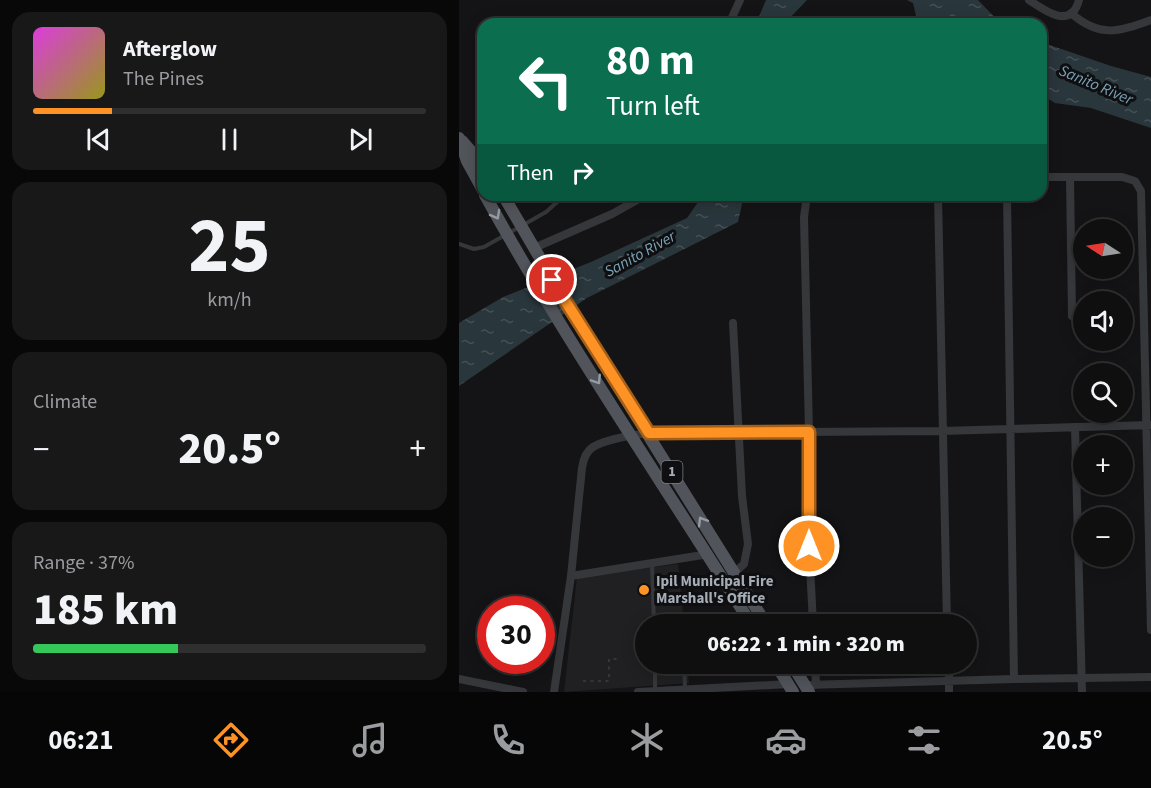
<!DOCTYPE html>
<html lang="en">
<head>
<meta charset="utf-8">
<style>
	:root { --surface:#0f0f10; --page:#181819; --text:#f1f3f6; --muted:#9b9c9f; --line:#2f2f30; --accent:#fe9224 }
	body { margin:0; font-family:"Source Sans 3",sans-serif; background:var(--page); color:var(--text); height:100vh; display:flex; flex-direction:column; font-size:22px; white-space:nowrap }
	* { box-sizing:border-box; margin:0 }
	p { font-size:20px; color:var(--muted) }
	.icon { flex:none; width:33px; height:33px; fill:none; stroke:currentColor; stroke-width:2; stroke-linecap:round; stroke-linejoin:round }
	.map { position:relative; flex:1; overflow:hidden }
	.panel { display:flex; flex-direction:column; gap:12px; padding:12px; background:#080809; width:459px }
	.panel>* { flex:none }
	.banner { position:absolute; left:18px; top:18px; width:570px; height:183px; border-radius:18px; box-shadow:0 3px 15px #0003,0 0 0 2px var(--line); background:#0b6e4f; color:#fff; overflow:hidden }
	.needle { width:39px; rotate:282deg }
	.tools { position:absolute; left:614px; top:219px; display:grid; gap:12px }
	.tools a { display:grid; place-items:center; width:60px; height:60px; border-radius:50%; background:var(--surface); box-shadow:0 3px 15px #0003,0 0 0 2px var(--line); font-size:30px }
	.speed { position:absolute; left:18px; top:596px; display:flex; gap:12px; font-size:30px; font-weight:700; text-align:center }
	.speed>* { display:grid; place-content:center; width:78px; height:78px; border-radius:50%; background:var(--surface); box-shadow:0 3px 15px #0003,0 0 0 2px var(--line); line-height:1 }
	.speed .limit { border:9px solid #d22; background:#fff; color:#111 }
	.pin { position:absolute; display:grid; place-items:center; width:51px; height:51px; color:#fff; margin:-26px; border:3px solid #fff; border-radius:50%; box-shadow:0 2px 6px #0007 }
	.me { position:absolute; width:66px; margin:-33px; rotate:0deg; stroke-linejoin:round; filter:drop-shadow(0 0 4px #0008) }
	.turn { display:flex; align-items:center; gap:21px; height:126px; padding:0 30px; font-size:27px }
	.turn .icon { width:78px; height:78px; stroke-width:2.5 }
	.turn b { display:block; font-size:42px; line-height:51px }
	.then { display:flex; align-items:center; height:57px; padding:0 30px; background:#0003; gap:12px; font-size:22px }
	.big { font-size:45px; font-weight:800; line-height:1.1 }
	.panel .widget { flex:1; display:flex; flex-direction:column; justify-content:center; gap:9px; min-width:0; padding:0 21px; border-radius:18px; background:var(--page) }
	.panel .dial { align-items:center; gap:0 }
	.dial b { font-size:78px; line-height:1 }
	.song { display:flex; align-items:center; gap:18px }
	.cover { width:72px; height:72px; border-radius:9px; background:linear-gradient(135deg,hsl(300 70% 55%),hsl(60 70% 35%)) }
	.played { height:6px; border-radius:3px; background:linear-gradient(90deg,var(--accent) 20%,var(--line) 20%) }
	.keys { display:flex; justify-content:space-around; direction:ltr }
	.heat { display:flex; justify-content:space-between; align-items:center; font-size:33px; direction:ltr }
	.charge { height:9px; border-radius:4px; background:linear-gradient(90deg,#34c759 37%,var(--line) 0) }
	.trip { position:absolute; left:176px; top:614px; width:342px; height:60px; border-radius:30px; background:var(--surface); box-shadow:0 3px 15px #0003,0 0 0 2px var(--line); font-weight:800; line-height:60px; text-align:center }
	.tabs { display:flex; height:96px; justify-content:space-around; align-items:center; background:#060606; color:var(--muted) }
	.tabs .icon { width:42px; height:42px }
	.tabs .on { color:var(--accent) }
	.tabs b { font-size:27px; color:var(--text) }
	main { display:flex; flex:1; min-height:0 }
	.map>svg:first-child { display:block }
	.built { fill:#202023 }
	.water { fill:url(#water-ripples) }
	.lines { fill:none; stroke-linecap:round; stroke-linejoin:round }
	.path { stroke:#3b3e42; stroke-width:1.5; stroke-dasharray:3 4.5; stroke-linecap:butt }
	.service { stroke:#35373b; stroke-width:4 }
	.minor { stroke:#35373b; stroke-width:8 }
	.primary { stroke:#51545a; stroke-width:12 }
	.oneway { stroke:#949ba4 }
	.route-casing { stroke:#a55f17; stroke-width:15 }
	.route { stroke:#fe9224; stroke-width:10 }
	.poi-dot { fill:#fe9224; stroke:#0f0f11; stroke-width:2 }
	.labels { text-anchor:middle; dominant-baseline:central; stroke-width:6; stroke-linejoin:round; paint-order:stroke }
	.shield { fill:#0f0f11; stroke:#787e85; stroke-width:1.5 }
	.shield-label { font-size:14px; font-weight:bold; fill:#a5adb7 }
	.poi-label { font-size:15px; font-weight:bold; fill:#a5adb7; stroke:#0f0f11; text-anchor:start }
	.water-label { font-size:16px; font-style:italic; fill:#79a2b5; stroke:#0f0f11 }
</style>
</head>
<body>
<main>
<section class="panel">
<div class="widget">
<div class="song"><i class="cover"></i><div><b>Afterglow</b><p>The Pines</p></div></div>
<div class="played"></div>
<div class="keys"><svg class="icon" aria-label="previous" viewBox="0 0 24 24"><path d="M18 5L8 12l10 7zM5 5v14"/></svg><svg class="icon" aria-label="pause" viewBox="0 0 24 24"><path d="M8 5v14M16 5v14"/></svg><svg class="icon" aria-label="next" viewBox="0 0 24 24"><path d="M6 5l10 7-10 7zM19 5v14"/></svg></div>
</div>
<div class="widget dial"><b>25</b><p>km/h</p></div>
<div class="widget"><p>Climate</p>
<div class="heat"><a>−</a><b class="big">20.5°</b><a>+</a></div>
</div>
<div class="widget"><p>Range · 37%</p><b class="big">185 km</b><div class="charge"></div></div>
</section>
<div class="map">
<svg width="692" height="692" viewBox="0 0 692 692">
	<defs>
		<pattern id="water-ripples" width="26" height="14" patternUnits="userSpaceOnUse" patternTransform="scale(1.5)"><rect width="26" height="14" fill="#29363b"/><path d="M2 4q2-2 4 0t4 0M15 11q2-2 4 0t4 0" fill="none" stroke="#455055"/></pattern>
	</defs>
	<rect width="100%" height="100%" fill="#141416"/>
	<path class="built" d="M219,564l6,60h-39v39h42l2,20 -125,9 13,-115z"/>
	<path class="water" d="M307,0h41l-23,24h-28z
		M448,0h71l23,24h-83l-5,-21z
		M582,42l70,24 40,11v51l-60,-20 -36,-5 -14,-9z
		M244,195h41l-6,27 -151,76 -128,88v-63l44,-26 88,-35 96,-44z"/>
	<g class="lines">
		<path class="path" d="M124,681h26v-22h11"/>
		<path class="service" d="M0,244l15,5 10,-2 62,-35 19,-17
			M193,564l2,60
			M196,663v27
			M225,663l1,26"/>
		<path class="minor" d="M570,0c16,11 42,30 50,0
			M612,13c28,25 49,19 80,7
			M270,24l11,-24
			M582,177h81l13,4 6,10 10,439
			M611,177l2,139
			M348,195l-3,22 5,215v114l4,78
			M479,195l9,429
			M548,195l7,484
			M75,248l78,-34 34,-19
			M274,323l9,173 6,48 -4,20 -10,9
			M616,427l7,265
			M112,576l138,-22
			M356,663l1,22
			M490,663v29
			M0,679l64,13
			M346,685l209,-6 137,-2
			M95,692l17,-116 11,-108c1,-7 3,-16 11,-21 13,-8 40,-12 56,-14l293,-2 209,-6
			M179,692l151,-8"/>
		<path class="primary" d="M0,138l8,23 16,29
			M3,141l21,24
			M26,195c81,147 177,286 266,429
			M44,195l74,126 189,303
			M316,663l18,29
			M332,663l18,29"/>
	</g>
	<defs><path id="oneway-chevron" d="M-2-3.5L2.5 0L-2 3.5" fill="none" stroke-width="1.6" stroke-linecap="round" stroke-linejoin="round" transform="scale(1.5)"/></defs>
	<g class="oneway">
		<use href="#oneway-chevron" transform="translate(37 215) rotate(61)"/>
		<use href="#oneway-chevron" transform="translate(138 380) rotate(57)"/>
		<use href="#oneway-chevron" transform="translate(243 521) rotate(-121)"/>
	</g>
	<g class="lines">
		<g class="route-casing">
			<path id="route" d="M93,280l97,153 160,-1v114"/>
		</g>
		<use href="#route" class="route"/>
	</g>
	<circle class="poi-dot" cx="185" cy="590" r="6"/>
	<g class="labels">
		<rect class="shield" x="202.5" y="461" width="21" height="22" rx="4.5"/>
		<g class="shield-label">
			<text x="213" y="472">1</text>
		</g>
		<g class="poi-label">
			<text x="197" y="581">Ipil Municipal Fire<tspan x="197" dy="17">Marshall's Office</tspan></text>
		</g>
		<g class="water-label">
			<text transform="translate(637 85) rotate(23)">Sanito River</text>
			<text transform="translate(181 254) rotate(-29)">Sanito River</text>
		</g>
	</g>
</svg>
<div class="tools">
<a><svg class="needle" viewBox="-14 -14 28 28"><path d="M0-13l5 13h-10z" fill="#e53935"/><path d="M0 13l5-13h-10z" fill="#9b9c9f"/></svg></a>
<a><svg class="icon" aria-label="sound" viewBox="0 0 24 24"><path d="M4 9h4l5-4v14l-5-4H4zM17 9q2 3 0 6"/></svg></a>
<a><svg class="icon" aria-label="search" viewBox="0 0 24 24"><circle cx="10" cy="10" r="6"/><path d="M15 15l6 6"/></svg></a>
<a>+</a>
<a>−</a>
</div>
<div class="speed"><div class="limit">30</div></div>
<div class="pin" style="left:93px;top:280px;background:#d93025"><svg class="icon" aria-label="arrive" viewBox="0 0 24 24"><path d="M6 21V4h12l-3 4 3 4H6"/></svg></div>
<svg class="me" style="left:350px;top:546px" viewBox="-20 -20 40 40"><circle r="17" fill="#fe9224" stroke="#fff" stroke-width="3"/><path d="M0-11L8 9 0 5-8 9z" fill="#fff"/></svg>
<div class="trip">06:22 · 1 min · 320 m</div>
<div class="banner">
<div class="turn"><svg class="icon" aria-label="left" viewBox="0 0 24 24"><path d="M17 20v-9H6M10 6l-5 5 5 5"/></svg><div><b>80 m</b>Turn left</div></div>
<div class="then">Then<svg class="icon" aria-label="right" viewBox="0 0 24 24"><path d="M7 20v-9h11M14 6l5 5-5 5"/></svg></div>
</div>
</div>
</main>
<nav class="tabs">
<b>06:21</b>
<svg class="icon on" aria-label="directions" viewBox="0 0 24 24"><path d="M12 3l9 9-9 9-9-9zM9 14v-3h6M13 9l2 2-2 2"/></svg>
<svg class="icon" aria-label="music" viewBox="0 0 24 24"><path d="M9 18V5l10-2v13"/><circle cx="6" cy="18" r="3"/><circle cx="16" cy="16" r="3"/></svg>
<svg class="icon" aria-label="phone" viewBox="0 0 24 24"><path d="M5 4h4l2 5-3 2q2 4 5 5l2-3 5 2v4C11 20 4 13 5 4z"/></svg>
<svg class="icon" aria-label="climate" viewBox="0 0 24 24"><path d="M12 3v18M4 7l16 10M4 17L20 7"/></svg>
<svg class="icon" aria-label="car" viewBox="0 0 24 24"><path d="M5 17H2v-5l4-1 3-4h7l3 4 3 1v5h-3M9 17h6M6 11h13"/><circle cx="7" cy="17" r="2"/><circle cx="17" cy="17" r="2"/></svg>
<svg class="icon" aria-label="filters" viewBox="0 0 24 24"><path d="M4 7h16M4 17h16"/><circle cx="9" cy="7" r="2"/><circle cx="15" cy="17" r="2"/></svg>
<b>20.5°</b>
</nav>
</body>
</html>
